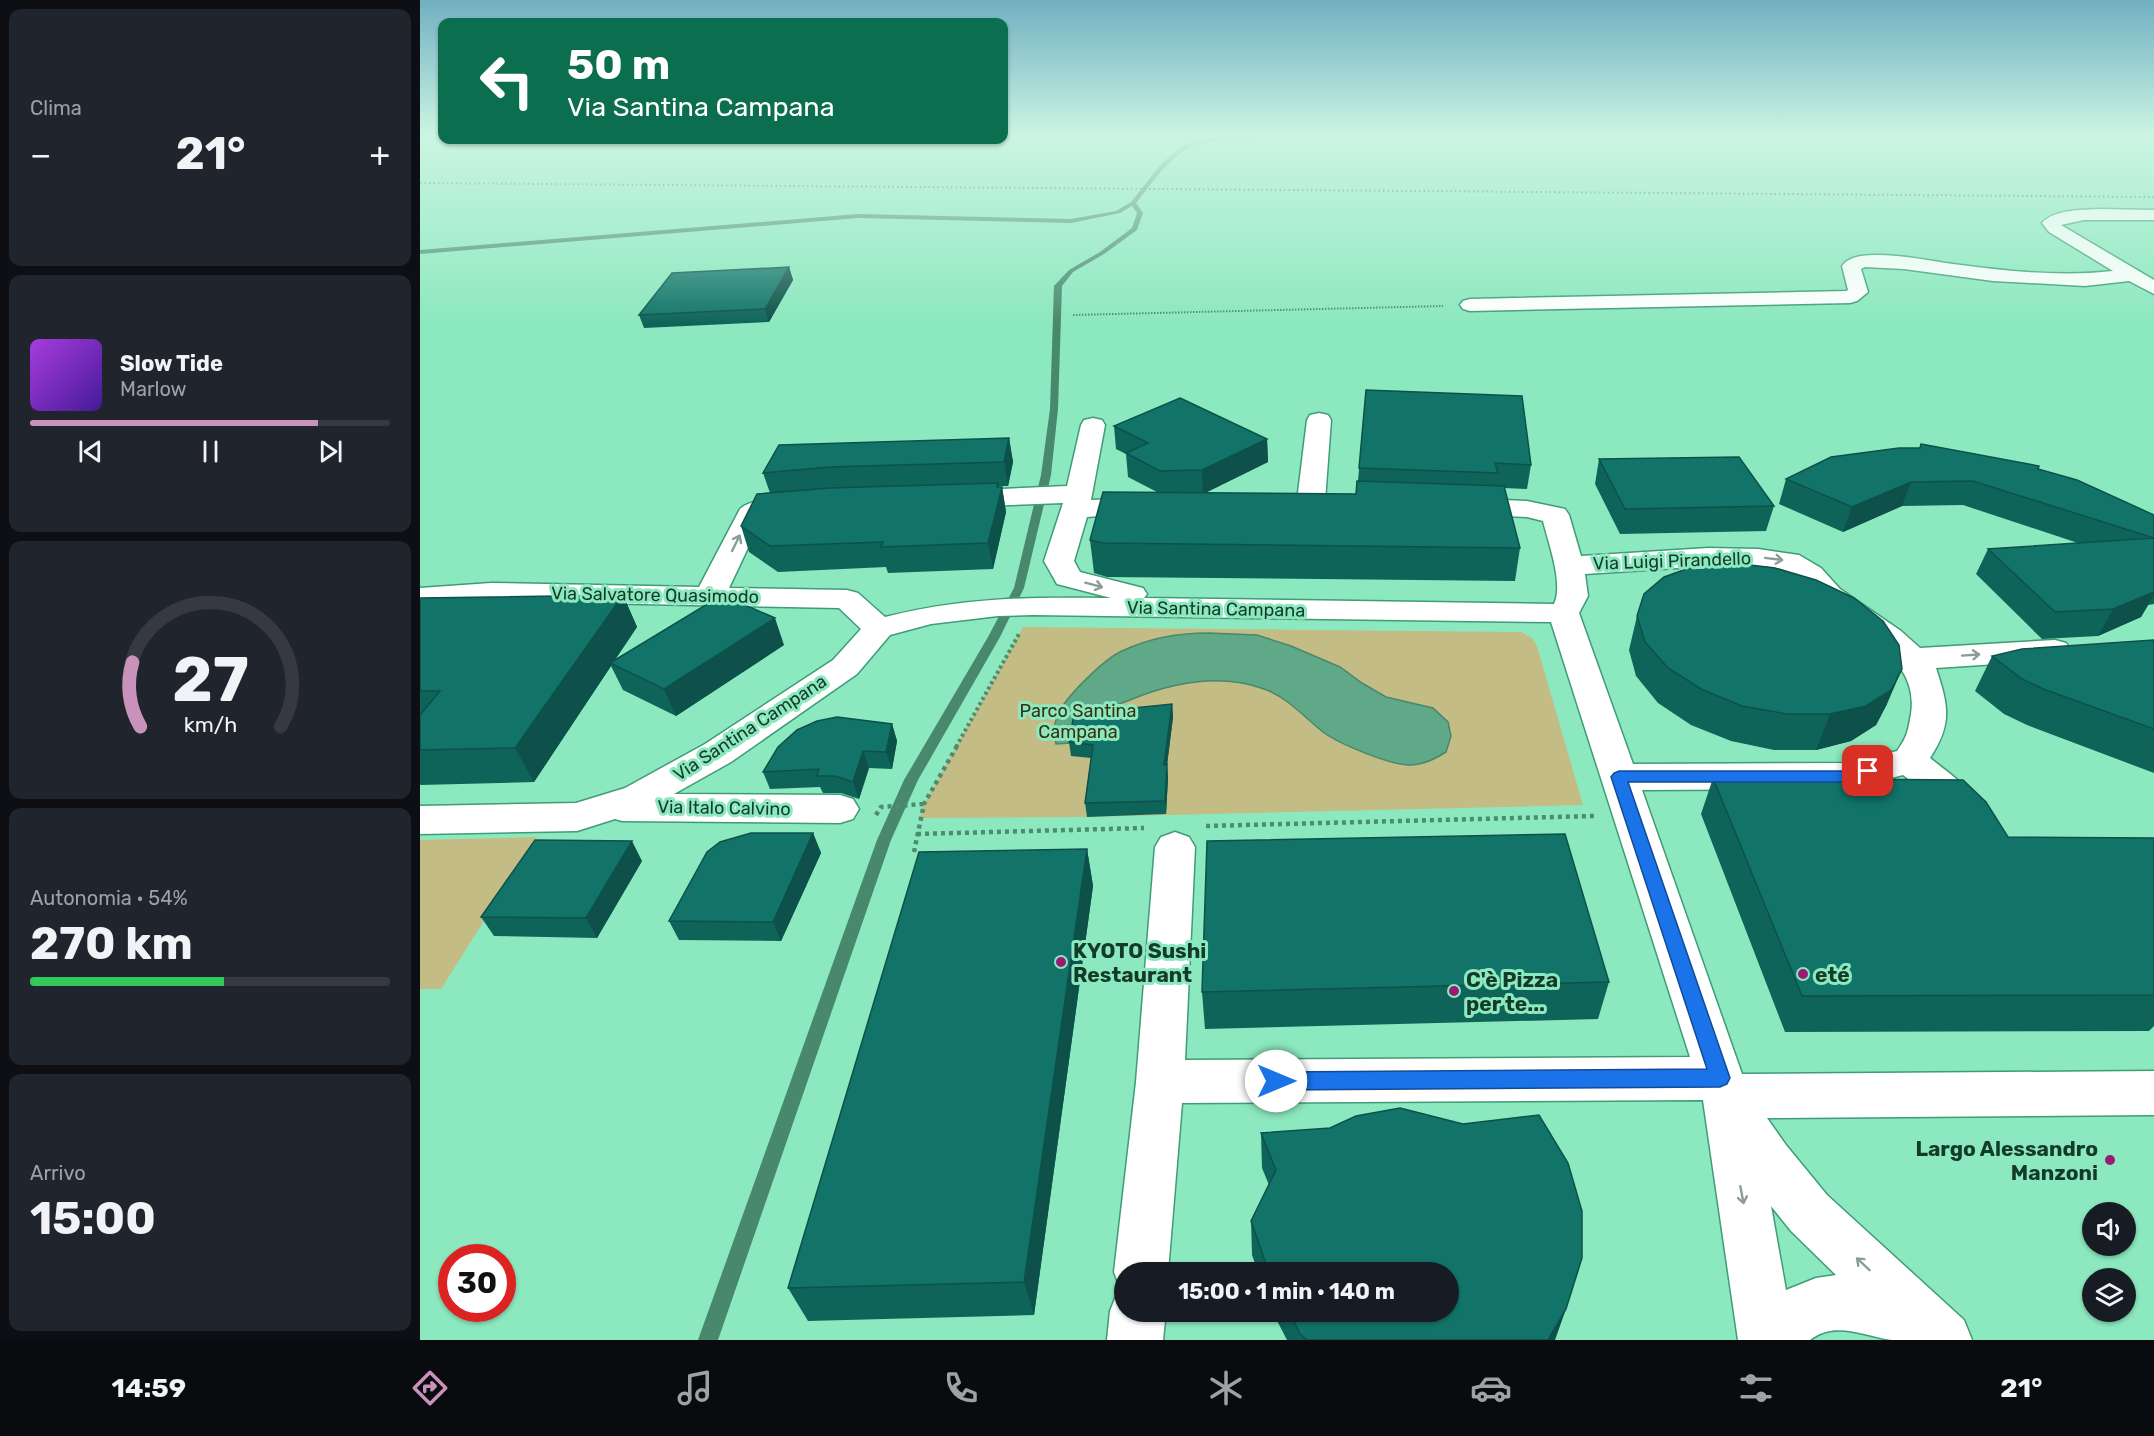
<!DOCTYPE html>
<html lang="it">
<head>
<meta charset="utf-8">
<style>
	:root { --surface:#171b24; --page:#20242c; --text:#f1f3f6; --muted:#9ea1a6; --line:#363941; --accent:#c992bb }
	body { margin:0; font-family:Rubik,sans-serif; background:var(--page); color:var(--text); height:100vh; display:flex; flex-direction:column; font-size:22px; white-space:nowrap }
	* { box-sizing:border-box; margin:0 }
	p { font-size:20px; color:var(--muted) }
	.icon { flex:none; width:33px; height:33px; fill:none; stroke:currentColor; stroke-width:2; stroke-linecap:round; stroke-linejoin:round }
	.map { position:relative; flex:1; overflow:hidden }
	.sheet { display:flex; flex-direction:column; gap:9px; padding:9px; background:#0d0f14; width:420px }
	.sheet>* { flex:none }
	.guide { position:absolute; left:18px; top:18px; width:570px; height:126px; border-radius:12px; box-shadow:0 2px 4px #0004; background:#0b6e4f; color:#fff; overflow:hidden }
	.tools { position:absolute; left:1662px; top:1202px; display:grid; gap:12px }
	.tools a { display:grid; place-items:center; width:54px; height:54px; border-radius:50%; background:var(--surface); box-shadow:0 2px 4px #0004; font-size:30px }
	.speed { position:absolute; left:18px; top:1244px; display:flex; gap:12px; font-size:30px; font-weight:700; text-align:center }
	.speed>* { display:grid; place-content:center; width:78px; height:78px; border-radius:50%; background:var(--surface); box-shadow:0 2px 4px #0004; line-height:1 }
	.speed .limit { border:9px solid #d22; background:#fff; color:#111 }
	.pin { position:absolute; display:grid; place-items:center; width:51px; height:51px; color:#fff; margin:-26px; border-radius:12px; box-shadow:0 3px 9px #0006 }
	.me { position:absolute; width:66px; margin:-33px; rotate:90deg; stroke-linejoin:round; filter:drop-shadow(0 0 4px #0008) }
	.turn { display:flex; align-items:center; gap:21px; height:126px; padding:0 30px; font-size:27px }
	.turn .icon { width:78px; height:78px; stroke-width:2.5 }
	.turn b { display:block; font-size:42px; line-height:51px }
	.big { font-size:45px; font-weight:700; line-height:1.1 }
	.sheet .tile { flex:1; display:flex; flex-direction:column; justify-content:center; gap:9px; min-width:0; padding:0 21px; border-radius:12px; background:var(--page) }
	.sheet .dial { align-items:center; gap:0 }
	.dial svg { height:156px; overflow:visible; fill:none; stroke:var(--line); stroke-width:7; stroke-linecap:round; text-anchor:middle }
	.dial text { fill:var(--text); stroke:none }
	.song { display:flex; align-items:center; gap:18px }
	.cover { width:72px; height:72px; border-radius:9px; background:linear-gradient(135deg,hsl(280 70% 55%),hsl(260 70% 35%)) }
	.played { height:6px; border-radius:3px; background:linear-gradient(90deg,var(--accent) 80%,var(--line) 80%) }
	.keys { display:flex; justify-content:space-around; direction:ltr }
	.heat { display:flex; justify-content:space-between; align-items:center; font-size:33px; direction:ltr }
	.charge { height:9px; border-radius:4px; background:linear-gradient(90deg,#34c759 54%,var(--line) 0) }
	.trip { position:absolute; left:694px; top:1262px; width:345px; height:60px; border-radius:30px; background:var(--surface); box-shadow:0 2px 4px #0004; font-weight:700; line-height:60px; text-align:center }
	.tab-bar { display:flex; height:96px; justify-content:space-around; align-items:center; background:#090b0e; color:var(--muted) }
	.tab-bar .icon { width:42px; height:42px }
	.tab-bar .on { color:var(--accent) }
	.tab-bar b { font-size:27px; color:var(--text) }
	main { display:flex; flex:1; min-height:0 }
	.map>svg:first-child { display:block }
	.green { fill:#c3bd85 }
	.water { fill:#5fa988; stroke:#48886c; stroke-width:1.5 }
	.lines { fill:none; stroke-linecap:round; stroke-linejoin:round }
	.stream { fill:#48886c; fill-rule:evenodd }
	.street-casing { stroke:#3e9c76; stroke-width:3 }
	.path-far2 { stroke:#4c8c6f; stroke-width:2; stroke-dasharray:1.5 1.5; stroke-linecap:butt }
	.path-far1 { stroke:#4c8c6f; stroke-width:4; stroke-dasharray:3 3; stroke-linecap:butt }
	.path { stroke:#4c8c6f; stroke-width:4.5; stroke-dasharray:4 4; stroke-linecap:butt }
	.street { fill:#fff; fill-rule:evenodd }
	.rail { stroke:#3a7259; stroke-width:2; stroke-dasharray:1.5 3; stroke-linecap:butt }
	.wall { fill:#0f645a }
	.shaded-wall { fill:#0d514a }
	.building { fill:#127469; stroke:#0d514a; stroke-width:1.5 }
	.oneway { stroke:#899d94 }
	.route { fill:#1a73e8; stroke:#114b97; stroke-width:1.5 }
	.poi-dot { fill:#981b73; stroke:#8ce8be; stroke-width:2 }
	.labels { text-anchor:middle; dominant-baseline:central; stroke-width:6; stroke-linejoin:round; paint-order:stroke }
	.street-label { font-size:18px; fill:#133b2a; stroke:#8ce8be }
	.park-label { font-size:18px; fill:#353213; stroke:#8ce8be }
	.near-poi-label { font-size:21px; font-weight:bold; fill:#133b2a; stroke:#8ce8be; text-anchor:start }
</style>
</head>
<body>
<main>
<section class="sheet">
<div class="tile"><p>Clima</p>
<div class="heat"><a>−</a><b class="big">21°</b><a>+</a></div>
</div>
<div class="tile">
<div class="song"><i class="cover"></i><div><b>Slow Tide</b><p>Marlow</p></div></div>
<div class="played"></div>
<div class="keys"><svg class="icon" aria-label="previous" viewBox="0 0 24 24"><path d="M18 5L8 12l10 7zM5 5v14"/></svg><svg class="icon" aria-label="pause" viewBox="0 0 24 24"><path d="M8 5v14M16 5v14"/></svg><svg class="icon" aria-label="next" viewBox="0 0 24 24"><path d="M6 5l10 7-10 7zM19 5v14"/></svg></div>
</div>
<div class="tile dial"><svg viewBox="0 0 100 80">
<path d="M14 69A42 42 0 1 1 86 69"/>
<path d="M14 69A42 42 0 0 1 10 36" stroke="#c992bb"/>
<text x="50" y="56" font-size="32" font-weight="700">27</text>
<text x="50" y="72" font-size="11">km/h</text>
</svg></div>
<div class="tile"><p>Autonomia · 54%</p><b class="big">270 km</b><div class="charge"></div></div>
<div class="tile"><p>Arrivo</p><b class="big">15:00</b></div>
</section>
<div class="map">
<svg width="1734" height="1340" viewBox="0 0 1734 1340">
	<rect width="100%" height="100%" fill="#8ce8be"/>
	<path class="green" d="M603,627l498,5 11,6 5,8 46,159 -496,12 -167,1 4,-14z
		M117,837l-96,152h-21v-149z"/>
	<path class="water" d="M788,633l49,2 34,11 49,21 22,16 24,14 47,11 15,14 3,14 -5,16c-11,7 -24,14 -38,13 -20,-1 -69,-21 -85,-33 -19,-15 -36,-35 -59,-43 -44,-16 -93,-6 -134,11 -8,3 -18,6 -25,11 -13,9 -23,21 -34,32l-15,1c-3,-10 -2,-23 3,-32 9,-17 45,-53 63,-61 27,-13 56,-18 86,-18z"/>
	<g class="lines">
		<path class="stream" d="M818,137h22c-13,5 -32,3 -47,4 -37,4 -55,35 -77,62l7,10 -6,17 -33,24 -31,18 -11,14 -4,123 -7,66 -27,113 -24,49 -82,143 -27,60 -173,500h-20l179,-500 27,-60 84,-143 26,-49 27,-113 9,-66 4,-123 15,-16 31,-18 32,-24 5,-15 -5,-7 -12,7 -49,10 -213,-5 -438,36v-4l438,-36 213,5 45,-8 15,-9 31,-39 23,-19 25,-6z"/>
		<g class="street-casing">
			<path id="street" d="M1680,209l54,1v10h-70l-23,5 93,55v14l-25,-13 -44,5 -92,-5 -89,-12 -39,-2 -4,2 7,23 -11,9 -7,2 -380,8 -7,-2 -3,-4 3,-4 7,-2 376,-8 2,-1 -6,-24c4,-6 12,-9 19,-10 28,-4 64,4 92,8 52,7 107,13 160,7l-64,-39 -7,-9c12,-14 41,-13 58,-14z
				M899,413l9,2 3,5 -6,81 -4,6 -10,2 -10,-2 -4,-6 10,-81 3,-5z
				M673,418l9,2 3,5 -14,75 51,-2 10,2 4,6 -4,6 -65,5 -13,44 6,11 63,16 4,6 -3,4 410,6c10,-20 -6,-62 -11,-83l-16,-4 -64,-3 -10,-2 -4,-6 4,-6 10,-2 64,3 38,8 4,6 12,41 127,-8 50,1 41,6 22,13 19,21 61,42 19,17 135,-8 11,3 5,7 -5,7 -11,3 -119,8c12,37 17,55 -6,90 20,16 41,30 54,53l-6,10c-27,8 -28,-5 -46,-22 -9,-9 -19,-16 -29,-24l-55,14 -206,1 100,284 412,-3v44l-387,3 19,27 41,50 137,125 8,20c-26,0 -55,0 -80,0 -28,-4 -57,-20 -82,0h-72l-35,-240 -521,3 -14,169h-43v39h41l-3,29h-56l3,-29 8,-20 3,-1 -7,-18 22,-190 19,-235 6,-10 14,-5 14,5 6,10 -10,213 505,-3 -139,-435 -518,-7 -35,1 -67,8 -41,11 -33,39 -126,88 -57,32 166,1 13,4 6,10 -6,10 -13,4 -218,-2 -7,-2 -38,12 -157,3v-28l156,-3 49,-15 80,-44 128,-84 28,-31 -22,-21 -348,-7 -71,5v-18l71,-5 208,4 41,-78c10,-10 33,-10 46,-7l4,6 -4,6 -24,4 -33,70 118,2 11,3 27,24c80,-20 145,-20 226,-19l-54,-14 -13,-23 19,-58 -104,4 -10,-2 -3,-6 3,-6 10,-2 108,-5 14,-61 3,-5zM1288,566c23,0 51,-3 73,3 18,5 25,21 37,33 36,32 102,53 93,112 -3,17 -4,23 -14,37l-49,12 -215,1 -54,-151 9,-17 -3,-22zM1351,1206l20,25 45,44 -20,3 -30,12z"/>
		</g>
		<path class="path-far2" d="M653,315l370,-9"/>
		<path class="path-far1" d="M536,747l63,-113"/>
		<path class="path" d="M456,815l5,-8 43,-3
			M786,826l388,-10
			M497,834l227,-6
			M494,852l10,-48 33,-58"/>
		<use href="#street" class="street"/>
		<path class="rail" d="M0,183l1734,14"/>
	</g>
	<path class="wall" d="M369,267l4,13 -24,42 -125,6 -5,-13z
		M946,390l165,75 -4,24 -23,-1 16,60 -5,33 -408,-4 -13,-4 -4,-33 67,-48 -29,-15 -2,-23 -10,-5 -2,-23 153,13 1,23 -63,31 151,1 2,-13z
		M589,438l4,24 -5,24h-9v1h3l4,25 -13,57 -105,4 -2,-6 -108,5 -29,-20 -8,-26 29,-33 -7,-20z
		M1501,444l117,25 116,46v89l-6,1 -7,12 -43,19 -56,3 -66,-65 12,-25 90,-6 -115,-38 -61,1 -59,26 -64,-28 7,-25 134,-31z
		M1179,459l175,47 -8,25 -146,3 -25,-50z
		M203,595l14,32 -22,33 169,-15 -108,71 -53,-26 -12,-24 -77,116 -114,3v-187z
		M1217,616l250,88 -11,21 -25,16 -35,9h-42l-43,-9 -40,-16 -33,-22 -22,-27 -7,-26z
		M1734,640v133l-127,-48 -23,-11 -29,-23 17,-35z
		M752,704l1,13 -6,48 1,13 -2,36 -79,3 -2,-14 6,-45 -20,-2 -2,-14z
		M472,724l5,17 -5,28 -23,-1 -10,31 -18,-6h-18l-3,-6 -50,2 -7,-17z
		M1293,778l295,59 146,1v188l-5,5 -364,1 -84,-218z
		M393,833l8,20 -40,88 -102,-1 -10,-19z
		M667,849l6,37 -59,429 -226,6 -20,-33z
		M222,861l-45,77 -103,-2 -13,-19z
		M1189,982l-11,37 -393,10 -3,-37z
		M841,1133l294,207h-268l-15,-29h177v-39h-191l-6,-17 -1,-34 18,-36 -7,-17z"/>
	<path class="shaded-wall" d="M369,267l4,13 -24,42 -4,-13z
		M589,438l4,24 -5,24 -4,-24z
		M847,439l1,23 -65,32 -1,-24z
		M1491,482l-9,24 -59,26 9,-25z
		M578,483l2,11 2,-7 4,25 -13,57 -5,-26z
		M1734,592v3l-13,22 -43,19 15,-27z
		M203,595l14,32 -25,37 -2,-1 1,3 -77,116 -19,-34z
		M355,618l9,27 -108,71 -12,-27z
		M1482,669l-15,35 -11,21 -25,16 -35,9 14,-36z
		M752,704l1,13 -6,48 1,13 -2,36 -1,-13 -1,-36z
		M472,724l5,17 -5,28 -6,-17z
		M443,751l6,17 -10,31 -6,-17z
		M393,833l8,20 -40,88 -8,-19z
		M212,841l10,20 -45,77 -11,-20z
		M667,849l6,37 -59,429 -10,-33z
		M1146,1309l-11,31h-7z"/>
	<path class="building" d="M369,267l-24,42 -126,6 33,-42z
		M946,390l156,6 9,69 -36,-2 3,10 -139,-5z
		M760,398l87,41 -65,31 -42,1 -34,-18 22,-10 -34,-17z
		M589,438l-5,24 -174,5 -67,6 16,-28z
		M1501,444l118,22 -1,3 39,11 77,35v23l-181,-57 -62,1 -59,25 -66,-28 45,-22 68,-9h21z
		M1319,457l35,49 -149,3 -26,-50z
		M937,481l147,5 16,62 -417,-5 -13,-3 13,-48 253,2z
		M578,483l-1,4h5l-14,56 -107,4 2,-5 -113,4 -29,-20 16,-32 73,-6z
		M1734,538v54l-41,17 -58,3 -67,-63z
		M1313,563l42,5 41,12 38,18 29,23 16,24 3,24 -11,21 -25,16 -36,8h-43l-45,-8 -41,-17 -33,-21 -23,-26 -8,-26 7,-22 20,-17 31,-11z
		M203,595l-108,153 -95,2v-35l20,-24h-20v-93z
		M302,595l53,23 -111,71 -54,-26z
		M1734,640v89l-108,-39 -24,-11 -30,-23 30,-7z
		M752,704l-8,61 3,-1 -2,37 -80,2 8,-58 -24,-3 5,-28z
		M417,717l55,7 -6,28 -23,-1 -10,31 -18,-6h-18l2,-7 -56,3 15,-25 19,-17 20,-9z
		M1293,778l250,2 23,22 22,35 146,1v157l-352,1z
		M331,833h62l-40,89 -104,-1 38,-69 13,-10z
		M1145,834l44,148 -407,10 5,-151z
		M115,840l97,1 -46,77 -105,-1z
		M667,849l-63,433 -236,6 131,-436z
		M980,1108l63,16 76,-9 29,48 14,48v47l-16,51 -18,31h-241l-7,-6 -11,-23h160v-39h-180l-18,-51 25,-51 -15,-37 69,-5 26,-12z"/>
	<defs><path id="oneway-shaft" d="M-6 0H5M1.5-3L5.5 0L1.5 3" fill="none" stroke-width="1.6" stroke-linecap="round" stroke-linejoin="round" transform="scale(1.5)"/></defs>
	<g class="oneway">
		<use href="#oneway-shaft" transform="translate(316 543) rotate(-64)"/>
		<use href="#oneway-shaft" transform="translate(1354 559) rotate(7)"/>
		<use href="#oneway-shaft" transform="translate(674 585) rotate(15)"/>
		<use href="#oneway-shaft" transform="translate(1551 655) rotate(-4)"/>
		<use href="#oneway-shaft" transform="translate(1322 1195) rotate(79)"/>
		<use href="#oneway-shaft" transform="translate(1443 1264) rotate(-137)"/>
	</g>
	<linearGradient id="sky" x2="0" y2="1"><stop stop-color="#71b0c2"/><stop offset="0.42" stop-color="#cbf5e2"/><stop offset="1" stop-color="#cbf5e2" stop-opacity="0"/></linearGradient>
	<rect width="1734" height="324" fill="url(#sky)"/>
	<path class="route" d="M1448,766l8,5 -2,4 -26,7h-220l102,296 -3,6 -7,3 -444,3 -7,-3 -2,-6 2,-7 7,-2 431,-3 -96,-292 3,-4 5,-2h229z"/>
	<g class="poi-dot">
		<circle cx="641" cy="962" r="6"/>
		<circle cx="1383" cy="974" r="6"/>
		<circle cx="1034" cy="991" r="6"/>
		<circle cx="1690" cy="1160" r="6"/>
	</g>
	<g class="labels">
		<g class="street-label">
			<text transform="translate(1252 561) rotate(-2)">Via Luigi Pirandello</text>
			<text transform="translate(235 595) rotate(1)">Via Salvatore Quasimodo</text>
			<text transform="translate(796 609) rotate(1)">Via Santina Campana</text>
			<text transform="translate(330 728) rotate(-33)">Via Santina Campana</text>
			<text transform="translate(304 808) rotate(1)">Via Italo Calvino</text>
		</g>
		<g class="park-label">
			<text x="658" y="711">Parco Santina<tspan x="658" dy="21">Campana</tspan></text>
		</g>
		<g class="near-poi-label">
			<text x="653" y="950">KYOTO Sushi<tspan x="653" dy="24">Restaurant</tspan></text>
			<text x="1395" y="974">eté</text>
			<text x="1046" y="979">C'è Pizza<tspan x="1046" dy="24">per te...</tspan></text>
			<text x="1678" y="1148" text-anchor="end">Largo Alessandro<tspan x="1678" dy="24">Manzoni</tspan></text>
		</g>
	</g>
</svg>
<div class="tools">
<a><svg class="icon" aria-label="sound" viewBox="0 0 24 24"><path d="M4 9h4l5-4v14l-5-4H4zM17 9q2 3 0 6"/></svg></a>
<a><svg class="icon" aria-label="layers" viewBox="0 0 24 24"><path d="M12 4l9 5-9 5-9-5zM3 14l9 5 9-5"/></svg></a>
</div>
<div class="speed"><div class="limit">30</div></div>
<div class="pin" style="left:1448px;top:771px;background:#d93025"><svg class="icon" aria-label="arrive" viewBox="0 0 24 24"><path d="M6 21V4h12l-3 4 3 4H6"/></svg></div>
<svg class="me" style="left:856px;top:1081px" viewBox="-20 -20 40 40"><circle r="19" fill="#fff"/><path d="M0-13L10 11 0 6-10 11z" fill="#1a73e8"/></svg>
<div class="trip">15:00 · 1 min · 140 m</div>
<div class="guide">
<div class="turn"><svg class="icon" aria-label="left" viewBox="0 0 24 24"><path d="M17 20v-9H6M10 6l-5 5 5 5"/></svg><div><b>50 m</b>Via Santina Campana</div></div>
</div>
</div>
</main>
<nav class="tab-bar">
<b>14:59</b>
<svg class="icon on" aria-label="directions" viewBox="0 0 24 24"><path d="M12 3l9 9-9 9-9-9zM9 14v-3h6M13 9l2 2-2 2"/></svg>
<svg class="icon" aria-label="music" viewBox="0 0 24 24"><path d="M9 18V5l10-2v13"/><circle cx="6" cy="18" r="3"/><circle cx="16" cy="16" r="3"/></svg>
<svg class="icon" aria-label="phone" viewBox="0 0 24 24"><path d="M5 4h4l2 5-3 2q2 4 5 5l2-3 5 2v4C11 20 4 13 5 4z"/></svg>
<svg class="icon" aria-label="climate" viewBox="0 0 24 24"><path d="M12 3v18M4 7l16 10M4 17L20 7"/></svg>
<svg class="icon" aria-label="car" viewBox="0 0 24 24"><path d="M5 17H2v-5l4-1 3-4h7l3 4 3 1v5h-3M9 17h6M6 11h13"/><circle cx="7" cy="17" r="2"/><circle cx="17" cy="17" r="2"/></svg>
<svg class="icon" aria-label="filters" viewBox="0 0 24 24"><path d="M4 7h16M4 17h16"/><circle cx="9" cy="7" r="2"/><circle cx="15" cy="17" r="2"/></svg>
<b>21°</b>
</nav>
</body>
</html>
